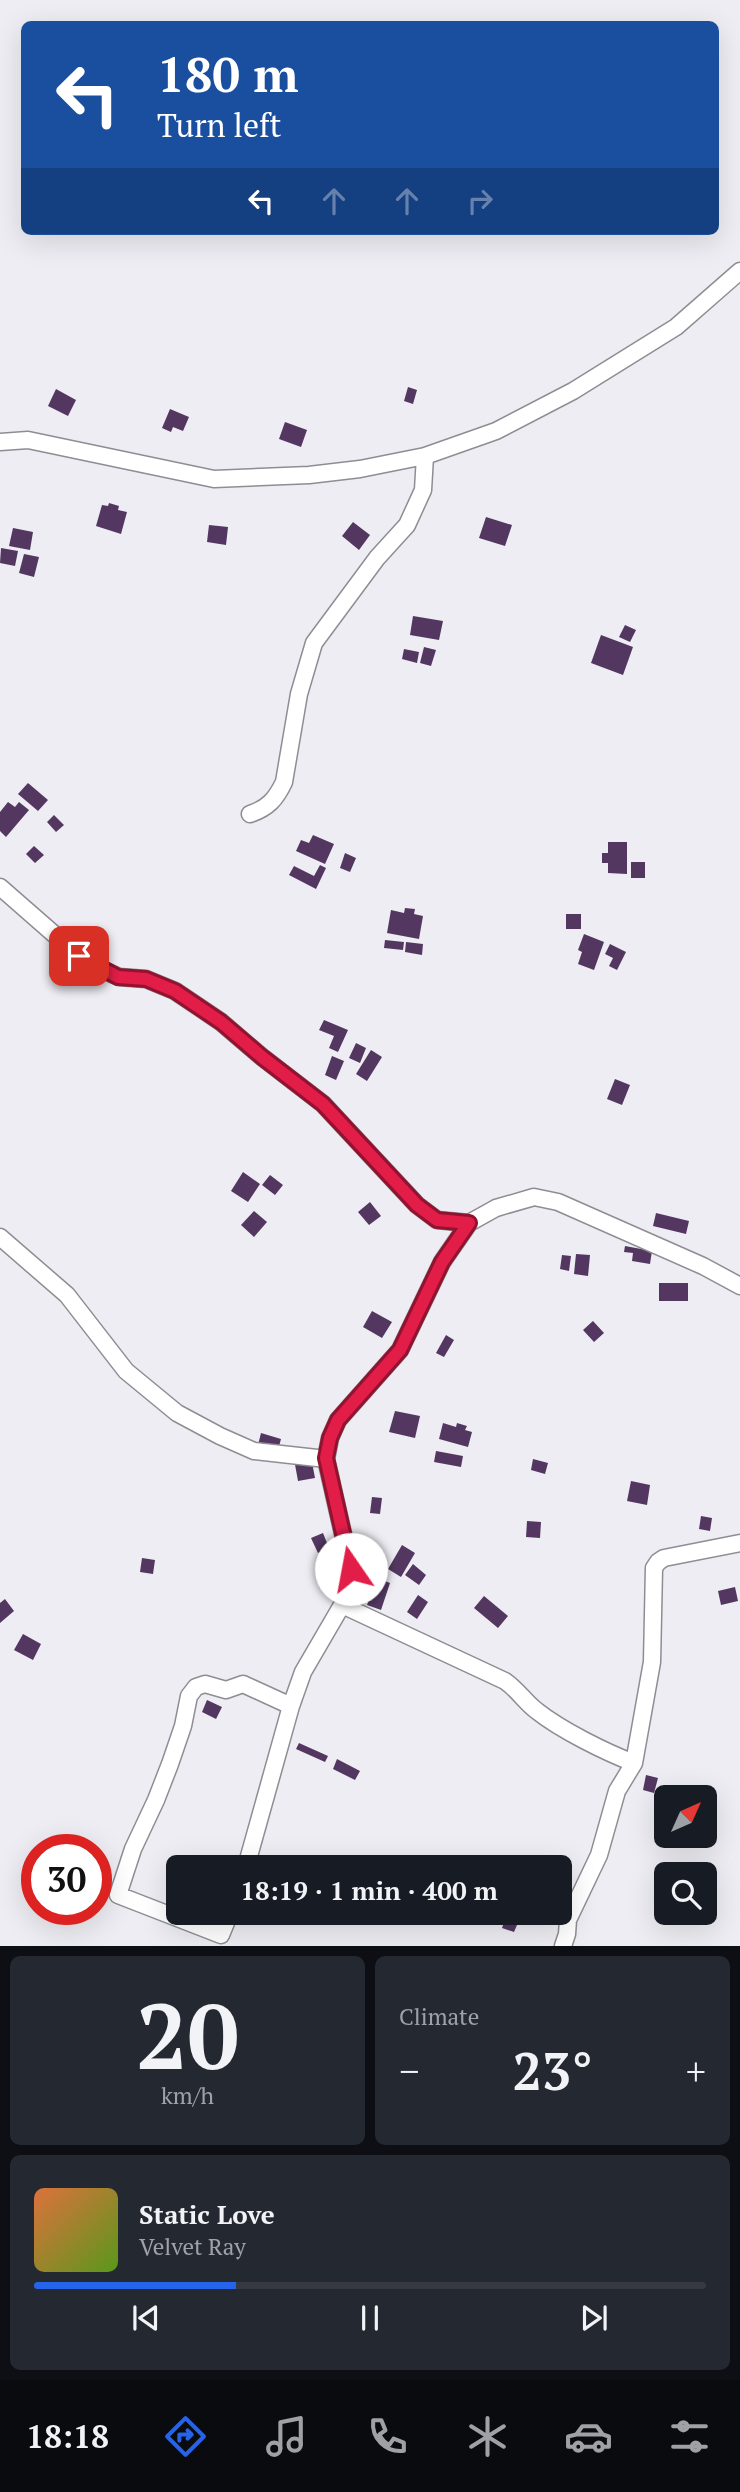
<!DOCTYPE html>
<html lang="en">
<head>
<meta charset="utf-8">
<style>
	:root { --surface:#171b24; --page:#242831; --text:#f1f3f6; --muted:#9ea1a6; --line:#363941; --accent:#2563eb }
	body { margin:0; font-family:"PT Serif",serif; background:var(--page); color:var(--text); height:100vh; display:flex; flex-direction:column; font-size:26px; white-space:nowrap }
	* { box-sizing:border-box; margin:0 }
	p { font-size:23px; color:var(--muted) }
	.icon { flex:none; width:38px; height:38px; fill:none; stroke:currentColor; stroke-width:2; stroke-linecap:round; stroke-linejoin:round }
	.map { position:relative; height:1946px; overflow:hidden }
	.details { display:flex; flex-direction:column; gap:10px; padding:10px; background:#0d0f14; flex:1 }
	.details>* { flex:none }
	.guide { position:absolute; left:21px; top:21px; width:698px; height:214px; border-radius:10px; box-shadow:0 7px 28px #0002; background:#1a4fa0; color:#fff; overflow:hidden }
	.needle { width:46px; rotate:45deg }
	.tools { position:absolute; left:654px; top:1785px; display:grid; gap:14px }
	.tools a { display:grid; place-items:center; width:63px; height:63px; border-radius:10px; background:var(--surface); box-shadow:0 7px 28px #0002; font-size:35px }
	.speed { position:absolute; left:21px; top:1834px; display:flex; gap:14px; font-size:35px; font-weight:700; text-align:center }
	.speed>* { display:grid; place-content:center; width:91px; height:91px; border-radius:50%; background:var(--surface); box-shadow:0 7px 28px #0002; line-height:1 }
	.speed .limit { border:10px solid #d22; background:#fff; color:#111 }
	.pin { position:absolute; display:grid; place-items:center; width:60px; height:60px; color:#fff; margin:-30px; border-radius:14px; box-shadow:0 4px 10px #0006 }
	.me { position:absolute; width:77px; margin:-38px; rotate:348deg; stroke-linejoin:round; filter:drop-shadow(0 0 5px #0008) }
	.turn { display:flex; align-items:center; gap:24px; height:147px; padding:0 21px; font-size:32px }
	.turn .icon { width:91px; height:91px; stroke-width:2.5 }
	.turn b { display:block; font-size:49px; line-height:60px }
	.lanes { display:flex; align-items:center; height:66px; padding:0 21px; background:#0003; justify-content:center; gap:35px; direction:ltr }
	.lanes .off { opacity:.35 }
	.big { font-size:52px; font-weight:700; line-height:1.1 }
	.details .tile { flex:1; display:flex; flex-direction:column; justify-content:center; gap:10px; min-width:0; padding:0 24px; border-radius:10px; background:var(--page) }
	.details .dial { align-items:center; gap:0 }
	.dial b { font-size:91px; line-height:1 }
	.song { display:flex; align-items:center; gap:21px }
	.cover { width:84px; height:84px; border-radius:10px; background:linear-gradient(135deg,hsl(20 70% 55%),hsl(90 70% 35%)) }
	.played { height:7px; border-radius:4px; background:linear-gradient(90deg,var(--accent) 30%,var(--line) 30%) }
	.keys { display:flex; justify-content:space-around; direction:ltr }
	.heat { display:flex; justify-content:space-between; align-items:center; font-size:38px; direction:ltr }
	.details .tiles { flex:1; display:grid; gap:10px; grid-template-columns:1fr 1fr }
	.tile:last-child { grid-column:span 2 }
	.trip { position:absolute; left:166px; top:1855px; width:406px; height:70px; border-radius:10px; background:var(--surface); box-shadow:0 7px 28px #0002; font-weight:700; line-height:70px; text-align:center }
	.dock { display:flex; height:112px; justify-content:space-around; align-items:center; background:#090b0e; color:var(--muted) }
	.dock .icon { width:49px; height:49px }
	.dock .selected { color:var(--accent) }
	.dock b { font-size:32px; color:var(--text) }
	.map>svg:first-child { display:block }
	.building { fill:#533761 }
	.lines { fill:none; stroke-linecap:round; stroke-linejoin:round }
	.minor-casing { stroke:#8e8d93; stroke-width:19 }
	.minor { stroke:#fff; stroke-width:16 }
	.route-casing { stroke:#92132f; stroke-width:18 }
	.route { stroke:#e11d48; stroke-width:12 }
</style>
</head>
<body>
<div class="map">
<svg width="740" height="1946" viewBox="0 0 740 1946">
	<rect width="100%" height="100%" fill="#eeedf3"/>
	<path class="building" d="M408,387l9,3 -4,14 -9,-3z
		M56,389l20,11 -8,16 -20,-10z
		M170,409l19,8 -6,14 -10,-4 -2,5 -9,-4z
		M285,422l22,8 -6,17 -22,-8z
		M109,503l10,3 -1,4 9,2 -6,22 -25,-8 6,-21 6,1z
		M486,517l26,8 -7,21 -26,-8z
		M353,522l17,13 -11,15 -17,-14z
		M209,525l19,2 -2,18 -19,-3z
		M13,528l20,4 -3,18 -21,-4z
		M1,548l17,3 -3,15 -15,-3z
		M24,554l15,3 -5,20 -15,-4z
		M413,616l30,5 -4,19 -29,-5z
		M625,625l11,5 -6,12 -11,-5z
		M601,635l32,12 -10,28 -32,-12z
		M424,647l12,3 -5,16 -11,-3z
		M404,649l15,3 -2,11 -15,-4z
		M28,783l20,17 -10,11 -20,-17z
		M8,802l7,5 4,-5 10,8 -23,27 -6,-6v-19z
		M54,815l10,10 -8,7 -9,-10z
		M313,835l21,9 -9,20 -29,-13 5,-11 8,3z
		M608,842h19v32l-19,-1v-10h-6v-10h6z
		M34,846l10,9 -9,8 -9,-9z
		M345,853l11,5 -6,14 -10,-4z
		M631,862h14v16h-14z
		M320,865l6,3 -10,21 -27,-14 5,-9 20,10z
		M405,908l10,1 -1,5 9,2 -4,23 -32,-6 4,-23 13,3z
		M566,914h15v15h-15z
		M584,934l20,8 -10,28 -16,-6 4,-12 -4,-2z
		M385,940l19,2 -1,8 -19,-2z
		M406,942l17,2 -1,11 -17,-3z
		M610,944l16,8 -9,18 -8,-4 4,-8 -8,-4z
		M324,1020l24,10 -10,22 -9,-4 5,-12 -15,-6z
		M356,1043l10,5 -6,15 -11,-5z
		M371,1050l11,7 -15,24 -11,-7z
		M332,1056l12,5 -8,19 -11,-5z
		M615,1079l15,6 -8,20 -15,-6z
		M243,1172l17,12 -12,18 -17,-11z
		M270,1175l13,10 -8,10 -13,-10z
		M370,1202l11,14 -12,9 -11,-13z
		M254,1211l13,11 -13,15 -13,-12z
		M656,1213l33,8 -3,13 -33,-8z
		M625,1246l27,5 -2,13 -18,-3 1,-8 -9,-1z
		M576,1254l14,1 -2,21 -14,-2z
		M562,1255l9,1 -2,15 -9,-2z
		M659,1283h29v18h-29z
		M372,1311l20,11 -10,16 -19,-11z
		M593,1321l11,12 -10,9 -11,-12z
		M446,1335l8,5 -10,17 -8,-4z
		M395,1411l25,5 -5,22 -26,-6z
		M443,1423l13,4 1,-4 10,3 -2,4 7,2 -4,15 -29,-8z
		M261,1433l20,6 -3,11 -20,-5z
		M436,1451l27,5 -2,11 -27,-5z
		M311,1457l4,21 -17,3 -4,-22z
		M533,1459l15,4 -3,11 -14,-4z
		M631,1481l19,4 -3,20 -20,-4z
		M372,1497l10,1 -2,16 -10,-1z
		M701,1516l11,2 -2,13 -11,-2z
		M527,1521l14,1 -1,16 -14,-1z
		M323,1533l6,15 -11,5 -7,-15z
		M402,1545l13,8 -14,24 -13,-8z
		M142,1558l13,2 -2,14 -13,-2z
		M413,1564l13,11 -7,10 -14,-10z
		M377,1578l13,5 -9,27 -14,-5z
		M735,1587l3,14 -17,4 -3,-14z
		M418,1595l10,7 -11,17 -10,-7z
		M484,1596l24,20 -10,12 -24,-20z
		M5,1599l9,12 -14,12v-20z
		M23,1634l18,10 -8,16 -19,-10z
		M207,1700l15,7 -6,12 -14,-7z
		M299,1743l29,13 -3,6 -29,-13z
		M337,1759l23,12 -5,9 -22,-11z
		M646,1775l12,3 -4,15 -11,-3z
		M507,1914l13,4 -6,14 -12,-4z"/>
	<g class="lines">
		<g class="minor-casing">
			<path id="minor" d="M0,442l28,-2 186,39 95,-4 51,-6 65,-13 71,-25 77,-40 103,-64 64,-56
				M250,814c18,-6 26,-15 34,-32l15,-88 15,-51 63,-85 30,-33 16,-35 2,-34
				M0,887l79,69 17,11 23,10 27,2 29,12 46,31 41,35 61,47 94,101 20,15 32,3
				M0,1237l67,58 59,76 51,42 43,23 34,15 72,8
				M342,1605l163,76c13,9 20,21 32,30 24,19 68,41 97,52
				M246,1867l45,-161 12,-34 39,-67 8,-22 1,-14 -25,-110 4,-21 8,-18 62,-70 42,-88 27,-39 27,-15 38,-11 24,5 145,64 37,20
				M230,1913l-9,22 -103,-40 15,-46 23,-49 14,-36 13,-38 6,-30 7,-9 9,-3 21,6 17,-6 48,22
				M563,1946l4,-12 1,-14 31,-65 18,-64 17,-28 18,-101 2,-94 4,-6 6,-4 76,-15"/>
		</g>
		<use href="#minor" class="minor"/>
	</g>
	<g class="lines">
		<g class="route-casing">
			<path id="route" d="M79,956l39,21 28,2 29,12 46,31 41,35 61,47 94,101 20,15 32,3 -27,39 -42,88 -62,70 -8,18 -4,20 25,111"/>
		</g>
		<use href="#route" class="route"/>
	</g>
</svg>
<div class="tools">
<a><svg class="needle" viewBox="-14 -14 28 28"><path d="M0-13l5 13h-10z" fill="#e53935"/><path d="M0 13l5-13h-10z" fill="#9ea1a6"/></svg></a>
<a><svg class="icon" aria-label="search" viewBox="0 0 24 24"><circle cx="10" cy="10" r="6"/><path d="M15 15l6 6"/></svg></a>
</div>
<div class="speed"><div class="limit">30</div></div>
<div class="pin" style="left:79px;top:956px;background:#d93025"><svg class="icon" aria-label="arrive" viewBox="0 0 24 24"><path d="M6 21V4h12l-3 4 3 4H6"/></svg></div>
<svg class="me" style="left:351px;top:1569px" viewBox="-20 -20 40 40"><circle r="19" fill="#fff"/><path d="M0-13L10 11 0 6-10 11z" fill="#e11d48"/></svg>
<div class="trip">18:19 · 1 min · 400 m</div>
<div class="guide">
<div class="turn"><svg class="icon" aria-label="left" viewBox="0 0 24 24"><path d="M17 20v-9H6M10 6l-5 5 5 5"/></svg><div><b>180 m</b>Turn left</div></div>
<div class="lanes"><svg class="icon" aria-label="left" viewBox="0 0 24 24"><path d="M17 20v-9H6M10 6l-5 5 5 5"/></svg><svg class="icon off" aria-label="ahead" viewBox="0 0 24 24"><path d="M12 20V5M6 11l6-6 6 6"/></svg><svg class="icon off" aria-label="ahead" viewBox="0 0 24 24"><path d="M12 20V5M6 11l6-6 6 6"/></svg><svg class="icon off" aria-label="right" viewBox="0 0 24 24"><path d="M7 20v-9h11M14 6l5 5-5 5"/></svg></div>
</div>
</div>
<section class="details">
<div class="tiles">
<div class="tile dial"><b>20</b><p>km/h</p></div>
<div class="tile"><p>Climate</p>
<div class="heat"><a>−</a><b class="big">23°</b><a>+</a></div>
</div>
<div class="tile">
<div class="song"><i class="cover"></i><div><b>Static Love</b><p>Velvet Ray</p></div></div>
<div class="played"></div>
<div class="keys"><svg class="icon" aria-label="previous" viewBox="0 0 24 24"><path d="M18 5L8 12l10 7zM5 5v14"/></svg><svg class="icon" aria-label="pause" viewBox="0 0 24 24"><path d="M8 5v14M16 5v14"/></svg><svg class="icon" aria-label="next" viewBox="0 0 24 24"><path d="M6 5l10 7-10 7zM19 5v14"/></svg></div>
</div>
</div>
</section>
<nav class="dock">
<b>18:18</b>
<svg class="icon selected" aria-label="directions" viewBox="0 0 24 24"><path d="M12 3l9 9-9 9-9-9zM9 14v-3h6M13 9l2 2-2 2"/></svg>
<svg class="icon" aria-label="music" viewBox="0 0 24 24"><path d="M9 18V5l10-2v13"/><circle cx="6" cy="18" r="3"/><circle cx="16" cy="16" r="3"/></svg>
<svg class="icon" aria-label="phone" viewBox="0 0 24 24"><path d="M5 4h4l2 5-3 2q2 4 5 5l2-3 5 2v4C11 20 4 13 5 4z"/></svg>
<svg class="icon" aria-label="climate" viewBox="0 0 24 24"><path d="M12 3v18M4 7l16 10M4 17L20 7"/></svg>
<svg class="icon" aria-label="car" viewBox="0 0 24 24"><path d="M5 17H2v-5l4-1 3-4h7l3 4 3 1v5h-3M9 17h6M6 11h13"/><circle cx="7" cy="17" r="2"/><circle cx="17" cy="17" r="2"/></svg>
<svg class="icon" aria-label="filters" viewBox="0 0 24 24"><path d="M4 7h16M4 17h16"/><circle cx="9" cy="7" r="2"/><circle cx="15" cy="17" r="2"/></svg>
</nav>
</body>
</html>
